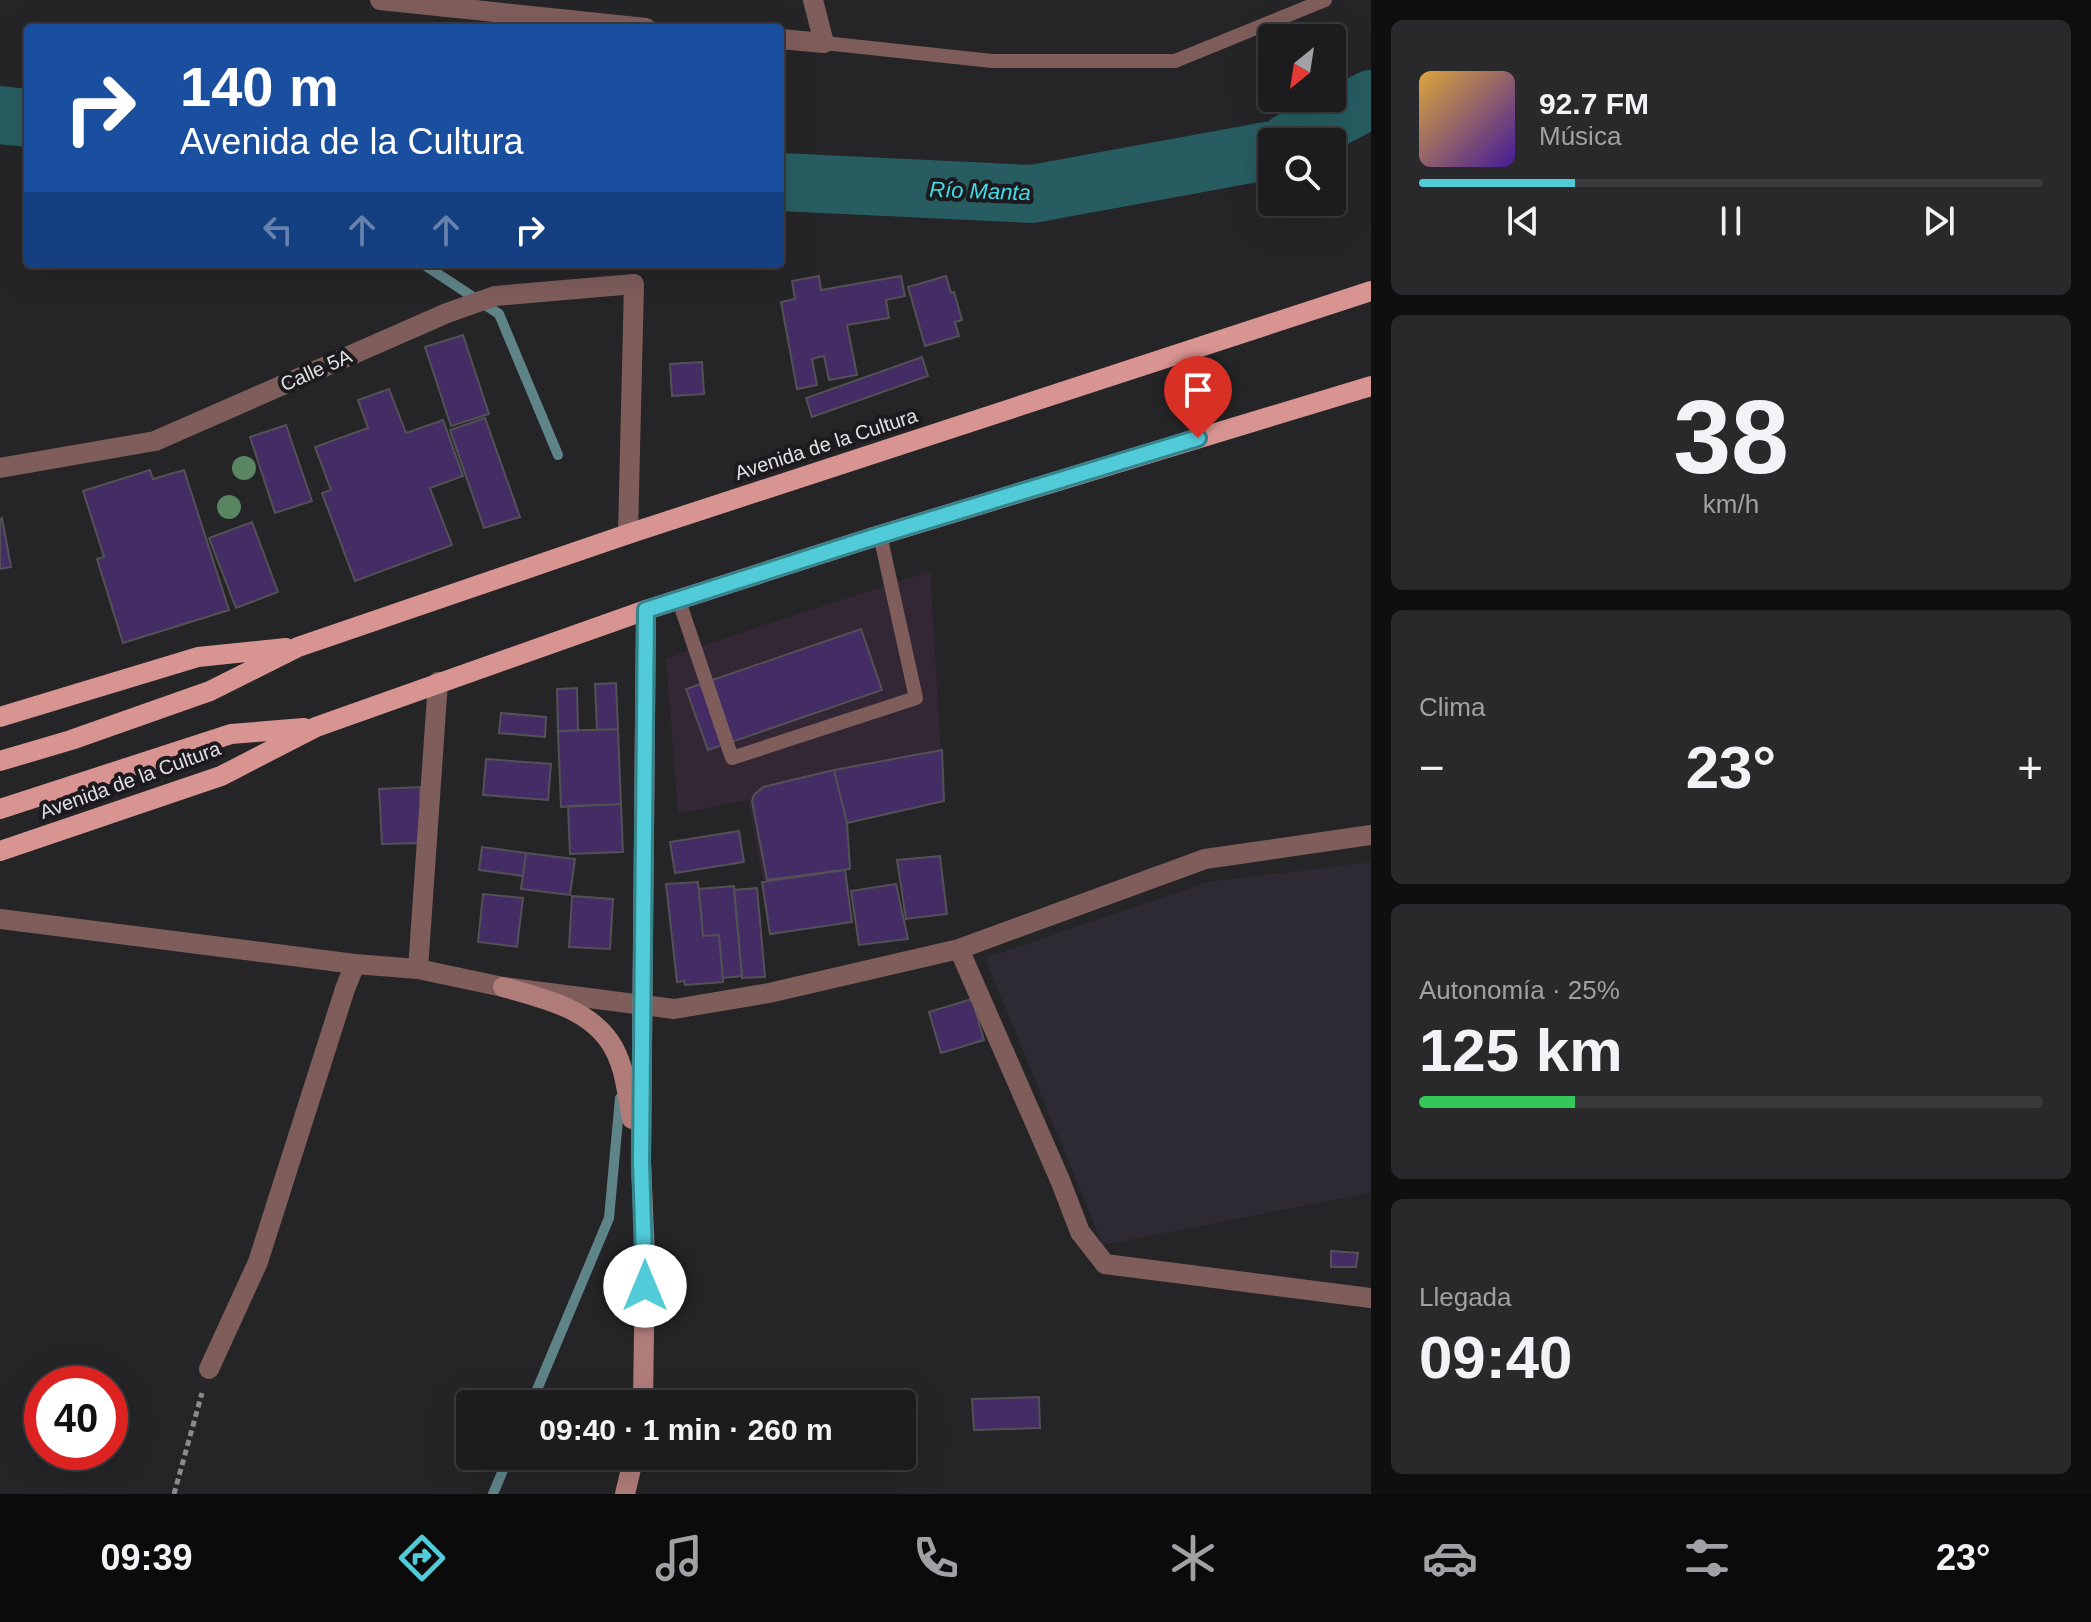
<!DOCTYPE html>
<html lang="es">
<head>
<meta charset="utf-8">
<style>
	:root { --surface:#1c1b1d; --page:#29282a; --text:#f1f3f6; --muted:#a0a1a4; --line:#3a393b; --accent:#52cbd8 }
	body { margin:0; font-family:Helvetica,sans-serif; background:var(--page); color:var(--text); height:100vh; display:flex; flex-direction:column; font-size:30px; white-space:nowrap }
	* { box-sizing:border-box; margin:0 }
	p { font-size:26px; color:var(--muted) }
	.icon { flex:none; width:44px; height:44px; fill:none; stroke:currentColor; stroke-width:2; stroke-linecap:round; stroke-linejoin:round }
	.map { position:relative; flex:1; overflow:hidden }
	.details { display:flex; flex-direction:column; gap:20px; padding:20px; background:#0f0f10; width:720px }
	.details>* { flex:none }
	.hud { position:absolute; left:24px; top:24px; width:760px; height:244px; border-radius:8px; box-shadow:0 8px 32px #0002,0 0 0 2px var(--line); background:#1a4fa0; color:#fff; overflow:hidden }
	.needle { width:52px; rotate:210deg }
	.buttons { position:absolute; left:1258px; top:24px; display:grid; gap:16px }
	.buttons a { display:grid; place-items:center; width:88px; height:88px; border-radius:8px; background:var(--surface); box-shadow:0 8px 32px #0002,0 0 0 2px var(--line); font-size:40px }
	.speed { position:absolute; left:24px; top:1366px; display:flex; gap:16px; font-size:40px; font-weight:700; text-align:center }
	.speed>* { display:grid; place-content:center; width:104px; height:104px; border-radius:50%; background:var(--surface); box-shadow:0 8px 32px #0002,0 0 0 2px var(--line); line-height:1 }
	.speed .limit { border:12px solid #d22; background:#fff; color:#111 }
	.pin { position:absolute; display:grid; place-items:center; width:68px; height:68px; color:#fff; margin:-82px -34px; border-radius:50% 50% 50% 0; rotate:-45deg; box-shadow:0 0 8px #0007 }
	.pin .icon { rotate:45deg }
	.me { position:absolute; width:88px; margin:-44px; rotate:0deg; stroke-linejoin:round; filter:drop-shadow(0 0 6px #0008) }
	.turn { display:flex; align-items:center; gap:28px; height:168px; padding:0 24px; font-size:36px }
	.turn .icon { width:104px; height:104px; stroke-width:2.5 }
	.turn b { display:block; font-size:56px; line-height:68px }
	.lanes { display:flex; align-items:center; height:76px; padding:0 24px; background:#0003; justify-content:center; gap:40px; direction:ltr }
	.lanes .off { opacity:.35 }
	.big { font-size:60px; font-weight:700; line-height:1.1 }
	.details .tile { flex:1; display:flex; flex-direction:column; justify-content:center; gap:12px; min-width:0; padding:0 28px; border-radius:12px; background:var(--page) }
	.details .dial { align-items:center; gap:0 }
	.dial b { font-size:104px; line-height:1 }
	.song { display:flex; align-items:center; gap:24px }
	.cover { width:96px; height:96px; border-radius:12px; background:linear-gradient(135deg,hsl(40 70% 55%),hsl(260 70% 35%)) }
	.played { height:8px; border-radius:4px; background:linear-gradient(90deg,var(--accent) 25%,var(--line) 25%) }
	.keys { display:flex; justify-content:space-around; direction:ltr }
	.heat { display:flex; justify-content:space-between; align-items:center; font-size:44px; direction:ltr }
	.charge { height:12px; border-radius:6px; background:linear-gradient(90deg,#34c759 25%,var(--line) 0) }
	.trip { position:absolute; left:456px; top:1390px; width:460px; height:80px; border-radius:8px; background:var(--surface); box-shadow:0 8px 32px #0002,0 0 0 2px var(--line); font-weight:700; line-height:80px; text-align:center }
	.menu { display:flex; height:128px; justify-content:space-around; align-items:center; background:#0b0b0c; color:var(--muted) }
	.menu .icon { width:56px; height:56px }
	.menu .current { color:var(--accent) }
	.menu b { font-size:36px; color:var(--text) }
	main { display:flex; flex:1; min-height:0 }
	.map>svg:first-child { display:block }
	.commercial { fill:#332735 }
	.built { fill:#2d2a33 }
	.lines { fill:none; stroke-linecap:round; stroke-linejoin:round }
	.stream { stroke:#5f8488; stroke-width:10 }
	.river { stroke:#275d61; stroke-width:58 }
	.building { fill:#442d65; stroke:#535155; stroke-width:2 }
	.path { stroke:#8b8a8d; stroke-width:5; stroke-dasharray:6 4; stroke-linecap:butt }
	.lane { stroke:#7e5d5b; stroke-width:14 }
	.street { stroke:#7e5d5b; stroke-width:20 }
	.secondary { stroke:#b07c7a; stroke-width:20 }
	.primary { stroke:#d79491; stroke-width:20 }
	.tree { fill:#598560 }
	.route-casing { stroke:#35848c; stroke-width:20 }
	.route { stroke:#52cbd8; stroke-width:14 }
	.labels { text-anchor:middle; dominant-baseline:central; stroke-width:8; stroke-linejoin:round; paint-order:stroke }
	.street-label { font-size:20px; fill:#e1e0e3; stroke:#1c1a1e }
	.water-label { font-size:22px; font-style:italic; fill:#42dee8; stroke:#1c1a1e }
</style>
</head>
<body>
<main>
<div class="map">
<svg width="1371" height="1494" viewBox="0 0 1371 1494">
	<rect width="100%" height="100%" fill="#252427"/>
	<path class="commercial" d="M930,571l14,230 -97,22 3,46 -87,12 -15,-81 -70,14 -12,-156z"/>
	<path class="built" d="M1371,862v331l-268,52 -118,-287 222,-76z"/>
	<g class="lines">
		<path class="stream" d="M423,264l76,50 59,141
			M531,1404l78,-186 11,-120
			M493,1494l16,-38"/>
		<path class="river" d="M0,115l28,3
			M1289,142l82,-43
			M780,182l252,12 240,-44"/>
	</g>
	<path class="building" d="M819,276l2,14 80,-14 4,20 -19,4 3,18 -42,7 10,50 -28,5 -5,-24 -12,3 5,26 -20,4 -16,-87 14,-3 -3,-18z
		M946,276l5,17 3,-1 8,28 -7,2 4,14 -34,10 -17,-59z
		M463,335l26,79 -38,12 -26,-79z
		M922,357l6,19 -116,41 -6,-19z
		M702,362l2,32 -32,2 -2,-32z
		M389,389l17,44 37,-13 20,56 -33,12 22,57 -97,36 -33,-88 9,-3 -16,-43 53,-19 -10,-28z
		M485,418l35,99 -36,11 -34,-98z
		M286,425l26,76 -37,12 -25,-76z
		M150,470l3,9 31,-9 45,140 -106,33 -26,-84 7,-2 -21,-66z
		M2,518l9,49 -11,2v-50z
		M252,522l26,70 -42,16 -27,-70z
		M861,629l21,61 -174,60 -22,-61z
		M616,683l2,46 -21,1 -2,-46z
		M577,688l1,43h-20l-1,-42z
		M501,713l45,4 -1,20 -46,-4z
		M618,729l3,75 -60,3 -3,-76z
		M942,750l2,51 -97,22 -13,-53z
		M486,759l65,5 -3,36 -65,-5z
		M834,770l13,53 3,46 -83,11 -15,-79 2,-6 9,-8z
		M420,787l2,56 -40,1 -3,-55z
		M621,804l2,48 -53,2 -2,-48z
		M739,831l5,31 -69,11 -5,-31z
		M482,847l44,6 -3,23 -44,-6z
		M526,853l49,6 -5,36 -49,-6z
		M940,856l7,58 -41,5 -9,-59z
		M845,870l7,52 -82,12 -8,-52z
		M698,882l5,54 16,-1 4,47 -38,3 -1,-4 -7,1 -11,-98z
		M896,884l12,55 -49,6 -8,-54z
		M734,886l8,90 -19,2 -4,-43 -16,1 -4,-47z
		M757,888l8,89 -23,1 -8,-88z
		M483,894l40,4 -6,49 -39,-5z
		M572,896l41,3 -3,50 -41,-2z
		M972,999l12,41 -43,13 -12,-41z
		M1331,1251l27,2 -2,14h-25z
		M1039,1397l1,31 -66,2 -2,-31z"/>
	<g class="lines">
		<path class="path" d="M174,1494l28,-101"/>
		<path class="lane" d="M824,43l168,18h183l150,-61
			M679,601l53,157 184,-60 -36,-163"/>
		<path class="street" d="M380,0l266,28
			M780,39l44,4 -11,-43
			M0,468l155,-27 292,-128 48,-17 139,-12 -6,250
			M0,919l355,45 63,5 85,18 171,22 95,-16 190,-44 246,-90 166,-24
			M959,949l101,231 20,52 25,32 266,34
			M418,969l20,-287
			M209,1369l49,-107 87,-273 10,-25"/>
		<path class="secondary" d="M503,987c38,11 83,20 107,55 15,22 17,52 22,77
			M643,1404l2,-147 -4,-95 5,-552
			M625,1494l9,-38"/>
		<path class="primary" d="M0,717l198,-60 88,-9
			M0,761l71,-21 139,-49 88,-44 330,-113 743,-243
			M0,809l231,-75 73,-6
			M0,851l221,-75 95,-49 330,-117 234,-75 491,-149"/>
	</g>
	<g class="tree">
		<circle cx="244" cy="468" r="12"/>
		<circle cx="229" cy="507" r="12"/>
	</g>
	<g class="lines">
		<g class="route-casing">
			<path id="route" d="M645,1286l-4,-124 5,-552 234,-75 318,-97"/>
		</g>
		<use href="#route" class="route"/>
	</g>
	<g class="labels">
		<g class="street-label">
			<text transform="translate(316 370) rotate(-24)">Calle 5A</text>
			<text transform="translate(826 444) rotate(-18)">Avenida de la Cultura</text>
			<text transform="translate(130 780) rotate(-20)">Avenida de la Cultura</text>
		</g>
		<g class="water-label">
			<text transform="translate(980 191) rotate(2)">Río Manta</text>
		</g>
	</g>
</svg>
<div class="buttons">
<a><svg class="needle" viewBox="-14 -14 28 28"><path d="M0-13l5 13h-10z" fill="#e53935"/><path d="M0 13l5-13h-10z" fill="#a0a1a4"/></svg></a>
<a><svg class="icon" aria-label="search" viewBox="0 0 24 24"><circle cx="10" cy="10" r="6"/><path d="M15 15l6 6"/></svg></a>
</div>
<div class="speed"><div class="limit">40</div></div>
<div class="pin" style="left:1198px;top:438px;background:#d93025"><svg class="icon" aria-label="arrive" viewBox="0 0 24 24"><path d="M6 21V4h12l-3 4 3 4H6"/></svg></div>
<svg class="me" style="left:645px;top:1286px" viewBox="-20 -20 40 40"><circle r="19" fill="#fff"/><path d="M0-13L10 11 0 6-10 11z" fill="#52cbd8"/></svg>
<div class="trip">09:40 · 1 min · 260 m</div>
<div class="hud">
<div class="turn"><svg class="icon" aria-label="right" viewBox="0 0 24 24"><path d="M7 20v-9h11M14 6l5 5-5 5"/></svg><div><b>140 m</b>Avenida de la Cultura</div></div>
<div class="lanes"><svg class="icon off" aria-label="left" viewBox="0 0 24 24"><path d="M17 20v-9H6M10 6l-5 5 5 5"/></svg><svg class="icon off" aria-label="ahead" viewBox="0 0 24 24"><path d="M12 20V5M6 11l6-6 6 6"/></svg><svg class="icon off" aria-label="ahead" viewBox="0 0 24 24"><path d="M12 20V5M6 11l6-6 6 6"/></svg><svg class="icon" aria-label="right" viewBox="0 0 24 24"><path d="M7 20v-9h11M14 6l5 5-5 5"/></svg></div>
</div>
</div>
<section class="details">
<div class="tile">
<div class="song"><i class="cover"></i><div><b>92.7 FM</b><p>Música</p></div></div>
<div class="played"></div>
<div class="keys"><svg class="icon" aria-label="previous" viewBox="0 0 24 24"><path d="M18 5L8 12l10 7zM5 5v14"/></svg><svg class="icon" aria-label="pause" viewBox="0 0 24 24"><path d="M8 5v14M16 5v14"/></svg><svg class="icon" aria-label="next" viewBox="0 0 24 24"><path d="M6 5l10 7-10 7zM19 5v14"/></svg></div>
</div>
<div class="tile dial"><b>38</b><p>km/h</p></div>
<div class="tile"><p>Clima</p>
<div class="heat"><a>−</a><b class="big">23°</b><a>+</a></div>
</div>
<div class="tile"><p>Autonomía · 25%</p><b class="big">125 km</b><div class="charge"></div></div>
<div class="tile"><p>Llegada</p><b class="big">09:40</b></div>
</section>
</main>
<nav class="menu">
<b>09:39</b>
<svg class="icon current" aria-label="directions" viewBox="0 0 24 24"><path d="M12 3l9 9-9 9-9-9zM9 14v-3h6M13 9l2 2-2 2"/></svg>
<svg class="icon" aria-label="music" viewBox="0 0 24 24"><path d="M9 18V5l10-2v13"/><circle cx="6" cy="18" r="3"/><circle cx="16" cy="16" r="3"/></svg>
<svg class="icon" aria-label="phone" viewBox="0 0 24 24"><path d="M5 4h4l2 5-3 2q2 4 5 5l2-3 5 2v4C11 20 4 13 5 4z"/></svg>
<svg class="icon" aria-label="climate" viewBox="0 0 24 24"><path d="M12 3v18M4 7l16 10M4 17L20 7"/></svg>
<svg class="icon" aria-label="car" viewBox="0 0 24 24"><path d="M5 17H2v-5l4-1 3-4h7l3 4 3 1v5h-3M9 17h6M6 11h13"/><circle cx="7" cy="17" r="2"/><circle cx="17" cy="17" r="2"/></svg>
<svg class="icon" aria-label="filters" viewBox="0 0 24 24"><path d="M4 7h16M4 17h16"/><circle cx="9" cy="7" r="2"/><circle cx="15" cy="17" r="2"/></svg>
<b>23°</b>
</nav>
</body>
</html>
